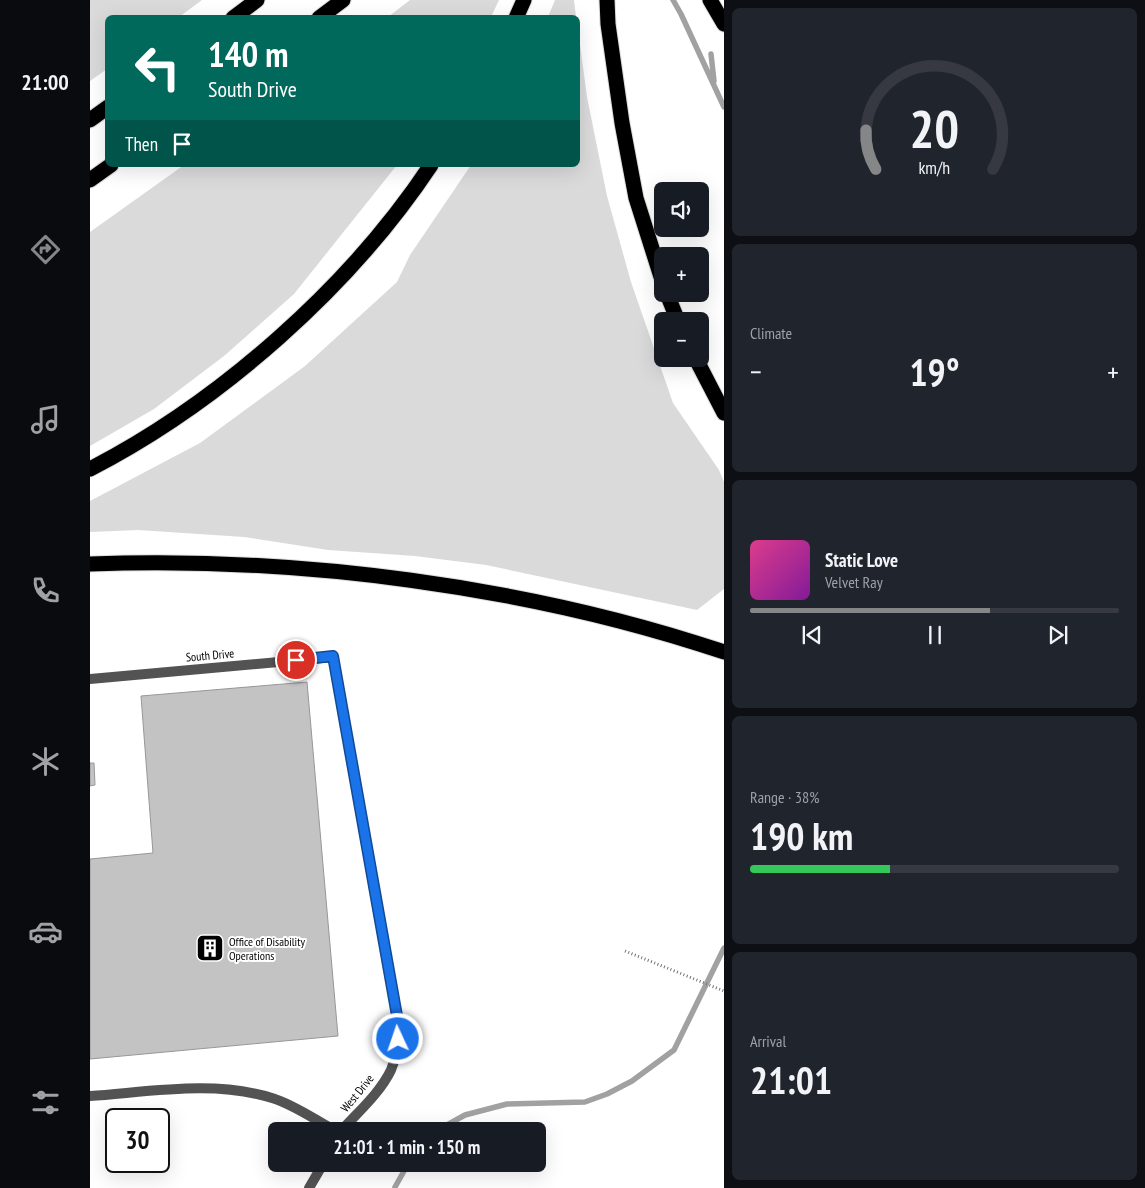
<!DOCTYPE html>
<html lang="en">
<head>
<meta charset="utf-8">
<style>
	:root { --surface:#171b24; --page:#20242c; --text:#f1f3f6; --muted:#9ea1a6; --line:#363941; --accent:#858687 }
	body { margin:0; font-family:"PT Sans Narrow",sans-serif; background:var(--page); color:var(--text); height:100vh; display:flex; flex-direction:column; font-size:19px; white-space:nowrap }
	* { box-sizing:border-box; margin:0 }
	p { font-size:16px; color:var(--muted) }
	.icon { flex:none; width:28px; height:28px; fill:none; stroke:currentColor; stroke-width:2; stroke-linecap:round; stroke-linejoin:round }
	.map { position:relative; flex:1; overflow:hidden }
	.panel { display:flex; flex-direction:column; gap:8px; padding:8px; background:#0d0f14; width:421px }
	.panel>* { flex:none }
	.hud { position:absolute; left:15px; top:15px; width:475px; height:152px; border-radius:8px; box-shadow:0 5px 20px #0002; background:#00695c; color:#fff; overflow:hidden }
	.fabs { position:absolute; left:564px; top:182px; display:grid; gap:10px }
	.fabs a { display:grid; place-items:center; width:55px; height:55px; border-radius:8px; background:var(--surface); box-shadow:0 5px 20px #0002; font-size:25px }
	.speed { position:absolute; left:15px; top:1108px; display:flex; gap:10px; font-size:25px; font-weight:700; text-align:center }
	.speed>* { display:grid; place-content:center; width:65px; height:65px; border-radius:50%; background:var(--surface); box-shadow:0 5px 20px #0002; line-height:1 }
	.speed .limit { border:2px solid #111; border-radius:8px; background:#fff; color:#111 }
	.pin { position:absolute; display:grid; place-items:center; width:42px; height:42px; color:#fff; margin:-21px; border:2px solid #fff; border-radius:50%; box-shadow:0 1px 5px #0007 }
	.me { position:absolute; width:55px; margin:-28px; rotate:357deg; stroke-linejoin:round; filter:drop-shadow(0 0 4px #0008) }
	.turn { display:flex; align-items:center; gap:18px; height:105px; padding:0 20px; font-size:22px }
	.turn .icon { width:65px; height:65px; stroke-width:2.5 }
	.turn b { display:block; font-size:35px; line-height:42px }
	.then { display:flex; align-items:center; height:48px; padding:0 20px; background:#0003; gap:10px; font-size:19px }
	.big { font-size:38px; font-weight:700; line-height:1.1 }
	.panel .card { flex:1; display:flex; flex-direction:column; justify-content:center; gap:8px; min-width:0; padding:0 18px; border-radius:8px; background:var(--page) }
	.panel .dial { align-items:center; gap:0 }
	.dial svg { height:130px; overflow:visible; fill:none; stroke:var(--line); stroke-width:7; stroke-linecap:round; text-anchor:middle }
	.dial text { fill:var(--text); stroke:none }
	.song { display:flex; align-items:center; gap:15px }
	.cover { width:60px; height:60px; border-radius:8px; background:linear-gradient(135deg,hsl(330 70% 55%),hsl(290 70% 35%)) }
	.played { height:5px; border-radius:2px; background:linear-gradient(90deg,var(--accent) 65%,var(--line) 65%) }
	.keys { display:flex; justify-content:space-around; direction:ltr }
	.heat { display:flex; justify-content:space-between; align-items:center; font-size:28px; direction:ltr }
	.charge { height:8px; border-radius:4px; background:linear-gradient(90deg,#34c759 38%,var(--line) 0) }
	.trip { position:absolute; left:178px; top:1122px; width:278px; height:50px; border-radius:8px; background:var(--surface); box-shadow:0 5px 20px #0002; font-weight:700; line-height:50px; text-align:center }
	main { display:flex; flex:1; min-height:0 }
	.tab-bar { display:flex; flex-direction:column; width:90px; justify-content:space-around; align-items:center; background:#090b0e; color:var(--muted) }
	.tab-bar .icon { width:35px; height:35px }
	.tab-bar .on { color:var(--accent) }
	.tab-bar b { font-size:22px; color:var(--text) }
	.map>svg:first-child { display:block }
	.green { fill:#dadada }
	.lines { fill:none; stroke-linecap:round; stroke-linejoin:round }
	.stream { stroke:#a1a1a1; stroke-width:5.5 }
	.building { fill:#c3c3c3; stroke:#979797 }
	.highway-casing { stroke:#dbdbdb; stroke-width:17 }
	.path { stroke:#757575; stroke-width:3; stroke-dasharray:1 2.5; stroke-linecap:butt }
	.lane { stroke:#535353; stroke-width:10 }
	.street { stroke:#535353; stroke-width:10 }
	.highway { stroke:#000; stroke-width:15 }
	.route-casing { stroke:#114b97; stroke-width:12 }
	.route { stroke:#1a73e8; stroke-width:9 }
	.labels { text-anchor:middle; dominant-baseline:central; stroke-width:4; stroke-linejoin:round; paint-order:stroke }
	.street-label { font-size:12px; fill:#000; stroke:#fff }
	.poi-label { font-size:12px; fill:#000; stroke:#fff; text-anchor:start }
</style>
</head>
<body>
<main>
<nav class="tab-bar">
<b>21:00</b>
<svg class="icon on" aria-label="directions" viewBox="0 0 24 24"><path d="M12 3l9 9-9 9-9-9zM9 14v-3h6M13 9l2 2-2 2"/></svg>
<svg class="icon" aria-label="music" viewBox="0 0 24 24"><path d="M9 18V5l10-2v13"/><circle cx="6" cy="18" r="3"/><circle cx="16" cy="16" r="3"/></svg>
<svg class="icon" aria-label="phone" viewBox="0 0 24 24"><path d="M5 4h4l2 5-3 2q2 4 5 5l2-3 5 2v4C11 20 4 13 5 4z"/></svg>
<svg class="icon" aria-label="climate" viewBox="0 0 24 24"><path d="M12 3v18M4 7l16 10M4 17L20 7"/></svg>
<svg class="icon" aria-label="car" viewBox="0 0 24 24"><path d="M5 17H2v-5l4-1 3-4h7l3 4 3 1v5h-3M9 17h6M6 11h13"/><circle cx="7" cy="17" r="2"/><circle cx="17" cy="17" r="2"/></svg>
<svg class="icon" aria-label="filters" viewBox="0 0 24 24"><path d="M4 7h16M4 17h16"/><circle cx="9" cy="7" r="2"/><circle cx="15" cy="17" r="2"/></svg>
</nav>
<div class="map">
<svg width="634" height="1188" viewBox="0 0 634 1188">
	<rect width="100%" height="100%" fill="#fff"/>
	<path class="green" d="M0,0h112l-23,17 -71,1 -1,51 -17,12z
		M320,0h89l-8,17h-103z
		M465,0h19l2,17h-28z
		M488,29l9,68 20,99 24,86 42,121 46,67 5,12v107l-27,21 -211,-45 -71,-9 -87,-6 -84,-13 -106,-7 -48,2v-31l110,-58 105,-77 92,-84 13,-27 61,-90h107z
		M94,165h213l-103,129 -70,62 -70,53 -64,37v-214z"/>
	<g class="lines">
		<path class="stream" d="M583,0l8,14 43,93
			M621,54l3,27
			M346,1131l29,-16 42,-11 78,-2 22,-8 25,-13 42,-31 50,-102
			M305,1187l13,-23"/>
	</g>
	<path class="building" d="M217,682l31,354 -248,23v-200l63,-6 -12,-157z
		M0,763h4l1,22 -5,1z"/>
	<g class="lines">
		<g class="highway-casing">
			<path id="highway" d="M517,0l1,24 14,99 14,75 26,82
				M620,0l14,24
				M143,18l24,-18
				M229,18l24,-18
				M426,18l8,-18
				M0,120l18,-13
				M0,180l21,-15
				M577,294l11,27
				M606,359l28,54
				M0,469c130,-67 260,-182 341,-304
				M0,564c206,-8 438,22 634,88"/>
		</g>
		<path class="path" d="M535,951l99,40"/>
		<path class="lane" d="M0,1096c59,-4 124,-16 182,2 23,7 43,22 64,33"/>
		<path class="street" d="M0,679l243,-22 66,370c-1,15 -2,29 -8,43 -11,23 -33,42 -50,61
			M219,1188l14,-24"/>
		<use href="#highway" class="highway"/>
	</g>
	<g class="lines">
		<g class="route-casing">
			<path id="route" d="M206,660l37,-4 66,371 -1,12"/>
		</g>
		<use href="#route" class="route"/>
	</g>
	<defs>
		<g id="building-square" transform="scale(1.4375)"><rect x="-9" y="-9" width="18" height="18" rx="4" fill="#000" stroke="#fff"/><path d="M-4-6H4V6H1V3H-1V6H-4ZM-2.5-4.3h1.7v1.8h-1.7ZM.8-4.3h1.7v1.8H.8ZM-2.5-1h1.7V.8h-1.7ZM.8-1h1.7V.8H.8Z" fill="#fff"/></g>
	</defs>
	<g fill-rule="evenodd">
		<use href="#building-square" x="120" y="948"/>
	</g>
	<g class="labels">
		<g class="street-label">
			<text transform="translate(120 655) rotate(-5)">South Drive</text>
			<text transform="translate(267 1093) rotate(-51)">West Drive</text>
		</g>
		<g class="poi-label">
			<text x="139" y="941">Office of Disability<tspan x="139" dy="14">Operations</tspan></text>
		</g>
	</g>
</svg>
<div class="fabs">
<a><svg class="icon" aria-label="sound" viewBox="0 0 24 24"><path d="M4 9h4l5-4v14l-5-4H4zM17 9q2 3 0 6"/></svg></a>
<a>+</a>
<a>−</a>
</div>
<div class="speed"><div class="limit">30</div></div>
<div class="pin" style="left:206px;top:660px;background:#d93025"><svg class="icon" aria-label="arrive" viewBox="0 0 24 24"><path d="M6 21V4h12l-3 4 3 4H6"/></svg></div>
<svg class="me" style="left:308px;top:1039px" viewBox="-20 -20 40 40"><circle r="17" fill="#1a73e8" stroke="#fff" stroke-width="3"/><path d="M0-11L8 9 0 5-8 9z" fill="#fff"/></svg>
<div class="trip">21:01 · 1 min · 150 m</div>
<div class="hud">
<div class="turn"><svg class="icon" aria-label="left" viewBox="0 0 24 24"><path d="M17 20v-9H6M10 6l-5 5 5 5"/></svg><div><b>140 m</b>South Drive</div></div>
<div class="then">Then<svg class="icon" aria-label="arrive" viewBox="0 0 24 24"><path d="M6 21V4h12l-3 4 3 4H6"/></svg></div>
</div>
</div>
<section class="panel">
<div class="card dial"><svg viewBox="0 0 100 80">
<path d="M14 69A42 42 0 1 1 86 69"/>
<path d="M14 69A42 42 0 0 1 8 45" stroke="#858687"/>
<text x="50" y="56" font-size="32" font-weight="700">20</text>
<text x="50" y="72" font-size="11">km/h</text>
</svg></div>
<div class="card"><p>Climate</p>
<div class="heat"><a>−</a><b class="big">19°</b><a>+</a></div>
</div>
<div class="card">
<div class="song"><i class="cover"></i><div><b>Static Love</b><p>Velvet Ray</p></div></div>
<div class="played"></div>
<div class="keys"><svg class="icon" aria-label="previous" viewBox="0 0 24 24"><path d="M18 5L8 12l10 7zM5 5v14"/></svg><svg class="icon" aria-label="pause" viewBox="0 0 24 24"><path d="M8 5v14M16 5v14"/></svg><svg class="icon" aria-label="next" viewBox="0 0 24 24"><path d="M6 5l10 7-10 7zM19 5v14"/></svg></div>
</div>
<div class="card"><p>Range · 38%</p><b class="big">190 km</b><div class="charge"></div></div>
<div class="card"><p>Arrival</p><b class="big">21:01</b></div>
</section>
</main>
</body>
</html>
